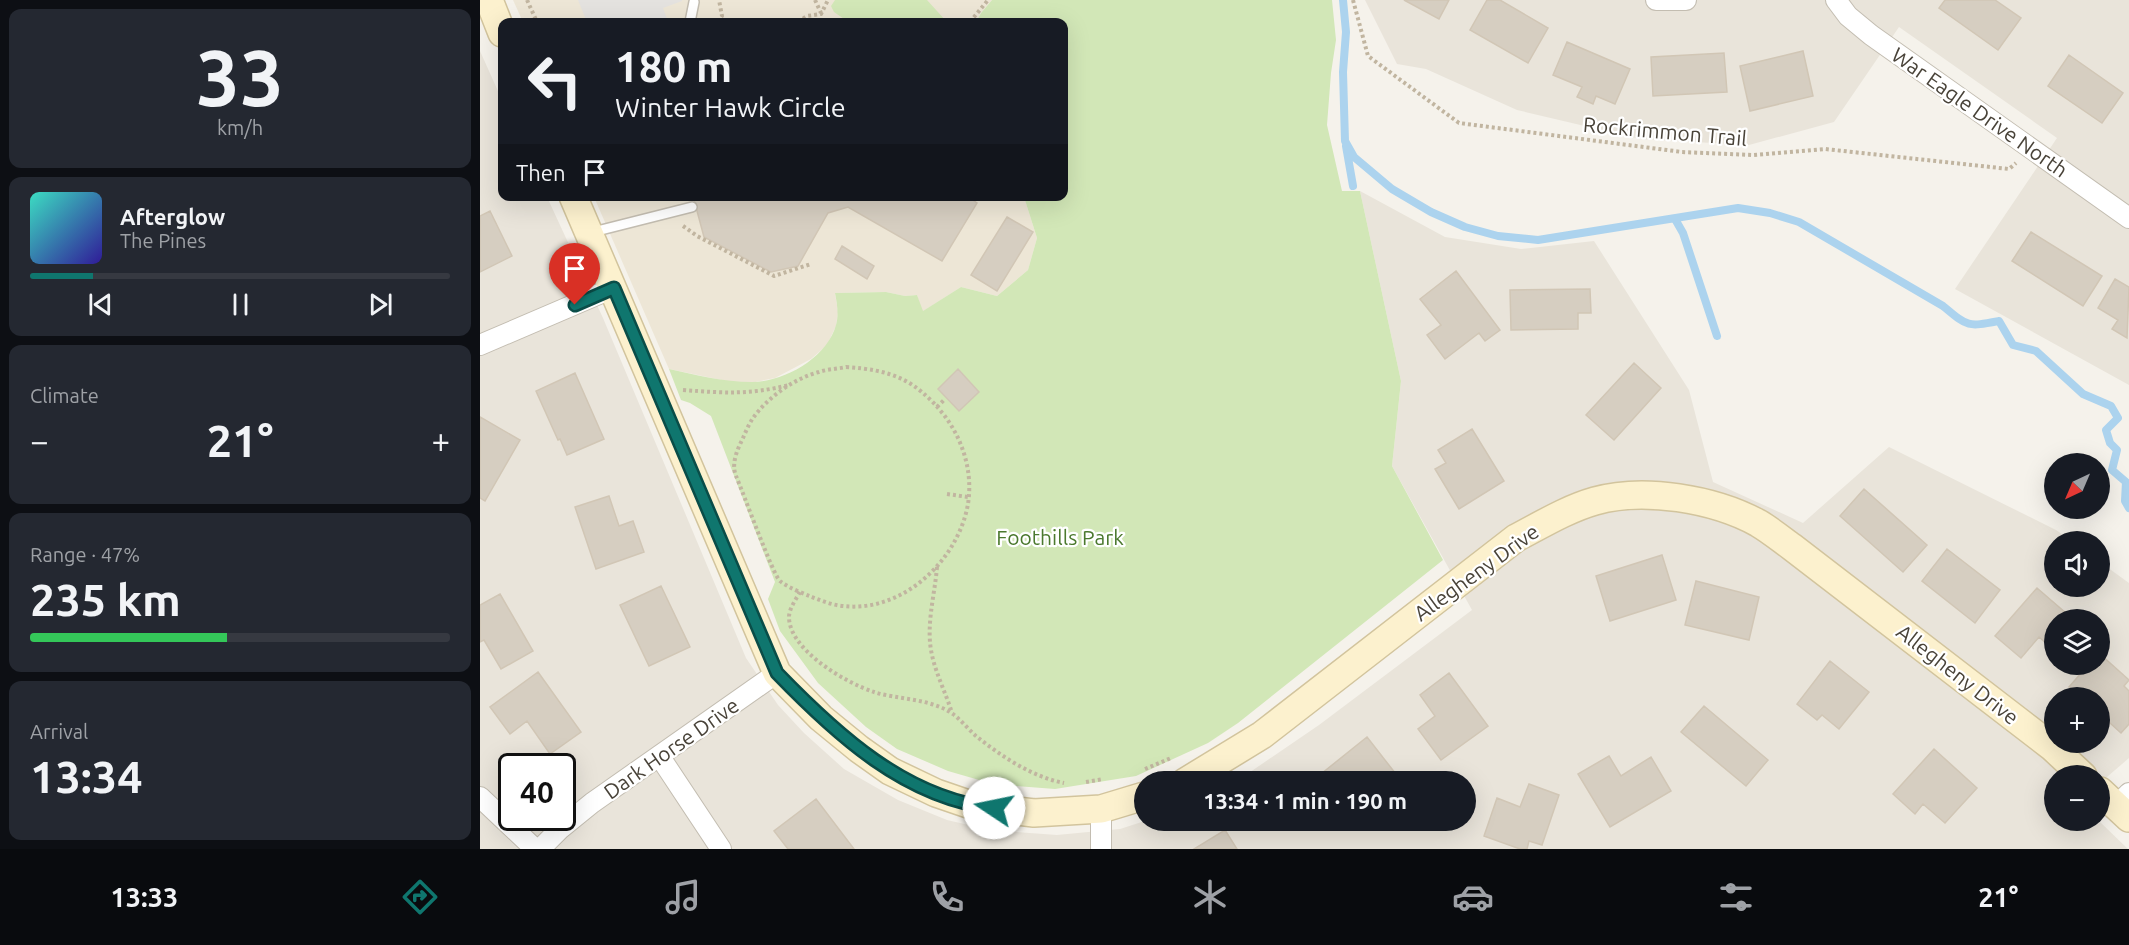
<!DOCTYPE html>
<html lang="en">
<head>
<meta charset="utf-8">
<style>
	:root { --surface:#171b24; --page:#242831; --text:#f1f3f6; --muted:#9ea1a6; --line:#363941; --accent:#0f766e }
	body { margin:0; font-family:Ubuntu,sans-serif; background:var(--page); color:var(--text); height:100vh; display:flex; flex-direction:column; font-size:22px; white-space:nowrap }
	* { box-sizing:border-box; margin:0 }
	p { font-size:20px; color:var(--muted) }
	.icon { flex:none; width:33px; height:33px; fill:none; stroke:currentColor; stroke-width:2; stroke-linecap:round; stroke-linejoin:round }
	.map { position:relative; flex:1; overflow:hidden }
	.sheet { display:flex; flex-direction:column; gap:9px; padding:9px; background:#0d0f14; width:480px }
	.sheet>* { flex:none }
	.guide { position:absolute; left:18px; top:18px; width:570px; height:183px; border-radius:12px; box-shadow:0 6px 24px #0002; background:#171b24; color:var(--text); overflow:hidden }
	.needle { width:39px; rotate:224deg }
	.tools { position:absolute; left:1564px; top:453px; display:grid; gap:12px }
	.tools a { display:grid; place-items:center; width:66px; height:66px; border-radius:50%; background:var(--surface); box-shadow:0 6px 24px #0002; font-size:30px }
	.speed { position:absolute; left:18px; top:753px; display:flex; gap:12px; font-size:30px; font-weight:700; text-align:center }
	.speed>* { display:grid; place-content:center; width:78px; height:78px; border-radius:50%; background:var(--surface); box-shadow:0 6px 24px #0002; line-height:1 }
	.speed .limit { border:3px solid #111; border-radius:9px; background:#fff; color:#111 }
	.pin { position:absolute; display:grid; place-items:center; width:51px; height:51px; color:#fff; margin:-62px -26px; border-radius:50% 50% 50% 0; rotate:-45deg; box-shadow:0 0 6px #0007 }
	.pin .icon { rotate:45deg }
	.me { position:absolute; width:66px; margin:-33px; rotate:281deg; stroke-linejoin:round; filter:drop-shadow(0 0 4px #0008) }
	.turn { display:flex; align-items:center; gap:21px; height:126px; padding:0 18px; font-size:27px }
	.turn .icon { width:78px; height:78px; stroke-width:2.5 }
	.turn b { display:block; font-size:42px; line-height:51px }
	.then { display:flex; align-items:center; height:57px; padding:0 18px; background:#0003; gap:12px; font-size:22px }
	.big { font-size:45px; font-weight:700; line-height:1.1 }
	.sheet .tile { flex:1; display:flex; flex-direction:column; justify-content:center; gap:9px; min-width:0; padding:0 21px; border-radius:12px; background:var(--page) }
	.sheet .dial { align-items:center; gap:0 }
	.dial b { font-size:78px; line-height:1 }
	.song { display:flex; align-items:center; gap:18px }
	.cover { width:72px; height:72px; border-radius:9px; background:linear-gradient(135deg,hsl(170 70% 55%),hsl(250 70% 35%)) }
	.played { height:6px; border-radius:3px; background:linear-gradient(90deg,var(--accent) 15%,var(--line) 15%) }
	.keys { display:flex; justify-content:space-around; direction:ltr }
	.heat { display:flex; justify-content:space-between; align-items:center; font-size:33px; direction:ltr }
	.charge { height:9px; border-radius:4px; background:linear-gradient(90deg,#34c759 47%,var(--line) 0) }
	.trip { position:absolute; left:654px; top:771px; width:342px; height:60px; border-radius:30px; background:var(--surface); box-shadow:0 6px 24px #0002; font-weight:700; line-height:60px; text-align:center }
	.tab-bar { display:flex; height:96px; justify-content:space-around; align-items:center; background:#090b0e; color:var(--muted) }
	.tab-bar .icon { width:42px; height:42px }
	.tab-bar .selected { color:var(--accent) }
	.tab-bar b { font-size:27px; color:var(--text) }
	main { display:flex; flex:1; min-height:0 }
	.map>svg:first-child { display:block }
	.residential { fill:#e9e4da; fill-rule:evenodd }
	.education { fill:#ede6d6 }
	.green { fill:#d2e7b7 }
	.parking { fill:#e4e2df }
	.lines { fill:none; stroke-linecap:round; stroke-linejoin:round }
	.stream { stroke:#acd3ee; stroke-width:8 }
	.building { fill:#d6cec1; stroke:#d1c6b5; stroke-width:1.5 }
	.lane-casing { stroke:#c3bdb1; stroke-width:12 }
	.street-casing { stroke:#c3bdb1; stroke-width:22 }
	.secondary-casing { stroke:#d2c49d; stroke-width:30 }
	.path { stroke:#c1b5a0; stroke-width:4; stroke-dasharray:3 3; stroke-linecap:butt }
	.lane { stroke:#fff; stroke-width:9 }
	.street { stroke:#fff; stroke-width:20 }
	.secondary { stroke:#fcf1ce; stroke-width:27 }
	.route-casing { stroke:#0a4d48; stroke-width:15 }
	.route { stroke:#0f766e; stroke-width:10 }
	.labels { text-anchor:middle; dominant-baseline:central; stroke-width:4.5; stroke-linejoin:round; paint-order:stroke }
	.street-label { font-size:21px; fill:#494339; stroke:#fff }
	.park-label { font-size:21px; fill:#4b792e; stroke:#fff }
</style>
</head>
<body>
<main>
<section class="sheet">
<div class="tile dial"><b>33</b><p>km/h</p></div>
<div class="tile">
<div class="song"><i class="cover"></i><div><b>Afterglow</b><p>The Pines</p></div></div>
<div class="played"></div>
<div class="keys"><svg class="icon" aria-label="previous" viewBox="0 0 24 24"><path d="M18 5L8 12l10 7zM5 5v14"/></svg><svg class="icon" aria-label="pause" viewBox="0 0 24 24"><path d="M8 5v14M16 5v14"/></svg><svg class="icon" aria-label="next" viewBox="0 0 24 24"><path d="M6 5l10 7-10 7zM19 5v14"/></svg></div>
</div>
<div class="tile"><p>Climate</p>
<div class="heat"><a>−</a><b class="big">21°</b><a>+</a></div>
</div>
<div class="tile"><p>Range · 47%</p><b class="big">235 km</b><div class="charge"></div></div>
<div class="tile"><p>Arrival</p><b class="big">13:34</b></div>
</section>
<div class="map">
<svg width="1649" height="849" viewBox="0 0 1649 849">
	<rect width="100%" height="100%" fill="#f5f2eb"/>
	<path class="residential" d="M885,0h764v385l-174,-96 102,-151 -158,-111 -65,95 -85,23 -109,-6 -123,-29 -91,-41 -29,-5z
		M0,51l22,49v96l45,1 56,121 143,340 32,47 26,28 40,36 54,31 49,20 43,10 67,5 63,-6 28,-9h318v-38l-229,-1 82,-56 153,-115 -80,-144 9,-85 -41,-190 85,46 76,12 73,-8 95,149 24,92 90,41 86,-76 167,83 16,11 -17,1v44h45v-24l29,21v175l-29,25v-7h-45v44l44,1 29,28h-1648zM1575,620h45v44h-45zM1575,698h45v44h-45zM32,766h50v52h-50z"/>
	<path class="education" d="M33,0h479l-11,13 -5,9h-453z
		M114,197h430l13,41 -9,32 -31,26 -36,-9 -39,25 -5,-17 -12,1 -19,-4 -51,1 3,19 -2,14 -9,19 -16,14 -36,19 -20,4h-24l-62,-13z"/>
	<path class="green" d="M355,0h92l20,22h-101l1,-1 -13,-9 -3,-6z
		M512,0h340l4,40 -5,33 -4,52 15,66h18l41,190 -9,85 51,94 -205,163 -30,20 -72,33 -81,13 -40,-3 -36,-6 -31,-9 -51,-22 -31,-22 -48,-44 -38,-52 -12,-32 7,-17 -64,-166 -21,-13 -9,-3 -12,-31c27,6 54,13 83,13 32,0 75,-24 84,-57 3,-10 1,-22 -1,-32l51,-1 19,4 12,-1 6,16 38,-24 36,9 31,-26 9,-32 -13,-41 40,-1v-174h-88l5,-9z"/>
	<path class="parking" d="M98,0h104v1l-19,7 4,11 -10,3h-70z"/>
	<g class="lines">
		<path class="stream" d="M863,0l3,32 -3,40 2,69 9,16 38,32 39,23 34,15 33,9 40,4 200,-32 32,5 29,9 144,84c25,21 24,21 56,15l14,24 23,6 47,43 28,12 7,12 -12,12 4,13 7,7 -5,20 14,12 -1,19 4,7
			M866,146l7,40
			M1195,219l8,14 34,103"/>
	</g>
	<path class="building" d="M924,0h45l-10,19z
		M1007,0h13l48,28 -20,35 -58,-33z
		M1465,0h50l26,18 -23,32 -59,-42z
		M1087,42l63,27 -15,35 -19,-8 -3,8 -16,-7 5,-10 -29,-12z
		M1323,51l10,45 -63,15 -10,-45z
		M1244,53l3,39 -74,4 -2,-39z
		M1589,55l54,38 -21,30 -54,-37z
		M213,196h274l10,7 -35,58 -94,-54 -20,6 -30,53 -27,6 -67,-35z
		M10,211l22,45 -32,16v-56z
		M527,217l26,15 -36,59 -26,-16z
		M1551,232l71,44 -19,30 -71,-45z
		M362,246l32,20 -7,13 -32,-20z
		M976,271l44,59 -15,11 -6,-8 -34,26 -18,-24 14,-10 -21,-26z
		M1635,279l14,8 -2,51 -15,-9 6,-9 -20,-12z
		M1110,289l1,24h-13v16l-67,1 -1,-40z
		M1154,363l27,25 -47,52 -28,-25z
		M478,369l21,23 -20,19 -21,-22z
		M95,373l29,66 -37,16 -7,-16 -2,1 -22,-49z
		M0,417l40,23 -35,61 -5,-3z
		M992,429l32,52 -45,28 -24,-40 11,-6 -8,-13z
		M1384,489l63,56 -24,27 -63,-56z
		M129,496l10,30 14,-5 11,31 -48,17 -21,-62z
		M1467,549l53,41 -25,33 -53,-42z
		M1182,555l14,45 -66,21 -14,-45z
		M1216,581l63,16 -10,43 -64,-15z
		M181,586l29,61 -41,19 -29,-61z
		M1557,588l37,32h-19v31l-16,-14 -18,21 -26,-22z
		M20,594l33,57 -32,18 -17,-29 -4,2v-37z
		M1620,654l29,26 -5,6 5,5v33l-8,9 -21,-19v-16h-19l-12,-11 20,-23h11z
		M1350,661l39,31 -30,37 -17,-14 -5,5 -20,-16z
		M58,672l43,60 -31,22 -23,-33 -17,13 -20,-27z
		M969,673l39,53 -47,34 -23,-31 17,-13 -15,-21z
		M1224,706l64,54 -22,26 -65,-54z
		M887,737l32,41 -4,4h-84z
		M1454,749l43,39 -32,35 -22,-19 -8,10 -22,-20z
		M1129,756l12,20 30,-19 20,34 -61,36 -32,-53z
		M1049,784l30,11 -17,50 -13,-4 -2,8h-7l-36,-13 13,-38 23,9z
		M336,799l38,50h-66l-14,-18z
		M745,830l12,19h-43z"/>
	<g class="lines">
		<g class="lane-casing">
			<path id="lane" d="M210,22l4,-20
				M113,232l99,-25"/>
		</g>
		<g class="street-casing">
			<path id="street" d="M1176,0h30
				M1356,0l12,16 23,19 258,183
				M0,345l133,-57
				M180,757l61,92
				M0,797l55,52
				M1636,806l13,-13
				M621,809v40
				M60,849l20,-20 32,-26 185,-130"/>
		</g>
		<g class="secondary-casing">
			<path id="secondary" d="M9,0l13,33
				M93,196l204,477 44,45 38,31 31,22 46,22 38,13 60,7 67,-4 43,-13
				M705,782l77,-47 254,-197c25,-13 51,-29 79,-37 49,-14 119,-2 163,22 12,7 23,16 34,24l260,200 31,29
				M1620,791l29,27"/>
		</g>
		<path class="path" d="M47,0l10,22
			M335,0l6,13
			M873,0l15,56 91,67 223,29 72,3 71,-6 184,20 7,-6
			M238,22l4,-6 -3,-16
			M318,22l9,-6 14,-2 7,-14
			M490,22l18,-22
			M203,226l14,10 77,40 37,-12
			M366,367c45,3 69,12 98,48 19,25 29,57 24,89 -10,57 -66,109 -125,102 -11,-1 -21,-5 -31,-9 -10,-4 -23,-9 -32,-16 -7,-6 -37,-89 -44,-105 -5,-12 1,-26 7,-38 3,-7 6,-14 10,-20 15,-21 42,-40 66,-46 9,-3 18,-3 27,-5z
			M203,390c41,3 66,5 106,-5
			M457,407l7,-7
			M467,494l21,3
			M457,567c-2,25 -9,50 -7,75 2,25 15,48 22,71
			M320,592c-4,7 -11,17 -11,25 0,33 57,66 85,75 25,8 56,6 79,22 8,6 15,15 23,22 25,20 56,41 88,47
			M665,769l26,-11
			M606,782l17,-3"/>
		<use href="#lane" class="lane"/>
		<use href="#street" class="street"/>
		<use href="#secondary" class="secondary"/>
	</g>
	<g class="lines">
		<g class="route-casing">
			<path id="route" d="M95,305l39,-17 163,385c59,61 129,126 217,135"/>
		</g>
		<use href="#route" class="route"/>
	</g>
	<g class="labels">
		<g class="street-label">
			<text transform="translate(1500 112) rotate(35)">War Eagle Drive North</text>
			<text transform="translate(1185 131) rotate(5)">Rockrimmon Trail</text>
			<text transform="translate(996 572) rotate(-36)">Allegheny Drive</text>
			<text transform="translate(1478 674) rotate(38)">Allegheny Drive</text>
			<text transform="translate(191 748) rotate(-35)">Dark Horse Drive</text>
		</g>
		<g class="park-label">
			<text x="580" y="537">Foothills Park</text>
		</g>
	</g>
</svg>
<div class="tools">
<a><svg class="needle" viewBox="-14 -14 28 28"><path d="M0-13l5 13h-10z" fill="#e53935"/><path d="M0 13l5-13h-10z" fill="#9ea1a6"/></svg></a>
<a><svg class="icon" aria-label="sound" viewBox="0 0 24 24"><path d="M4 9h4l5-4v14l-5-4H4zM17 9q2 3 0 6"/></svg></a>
<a><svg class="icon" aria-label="layers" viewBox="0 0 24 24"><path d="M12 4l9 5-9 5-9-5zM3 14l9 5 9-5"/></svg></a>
<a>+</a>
<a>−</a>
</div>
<div class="speed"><div class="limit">40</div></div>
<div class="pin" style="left:95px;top:305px;background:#d93025"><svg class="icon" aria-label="arrive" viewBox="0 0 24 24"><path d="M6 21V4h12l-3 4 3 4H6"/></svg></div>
<svg class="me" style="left:514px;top:808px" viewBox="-20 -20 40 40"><circle r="19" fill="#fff"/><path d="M0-13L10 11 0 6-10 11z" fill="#0f766e"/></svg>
<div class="trip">13:34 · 1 min · 190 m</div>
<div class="guide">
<div class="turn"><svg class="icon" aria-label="left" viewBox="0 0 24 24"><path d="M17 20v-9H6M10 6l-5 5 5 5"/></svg><div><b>180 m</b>Winter Hawk Circle</div></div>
<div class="then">Then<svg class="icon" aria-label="arrive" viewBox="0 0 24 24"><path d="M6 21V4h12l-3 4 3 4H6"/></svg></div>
</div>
</div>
</main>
<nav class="tab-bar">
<b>13:33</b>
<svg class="icon selected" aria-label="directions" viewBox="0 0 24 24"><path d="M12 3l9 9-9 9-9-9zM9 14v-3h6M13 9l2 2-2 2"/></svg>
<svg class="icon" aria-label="music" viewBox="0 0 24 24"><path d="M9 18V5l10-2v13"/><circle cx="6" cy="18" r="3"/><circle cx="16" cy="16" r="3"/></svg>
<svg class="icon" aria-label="phone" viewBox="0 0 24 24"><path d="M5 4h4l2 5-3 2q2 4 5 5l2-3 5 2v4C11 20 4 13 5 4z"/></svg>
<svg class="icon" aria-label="climate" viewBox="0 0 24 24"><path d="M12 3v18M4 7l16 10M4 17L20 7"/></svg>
<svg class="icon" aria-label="car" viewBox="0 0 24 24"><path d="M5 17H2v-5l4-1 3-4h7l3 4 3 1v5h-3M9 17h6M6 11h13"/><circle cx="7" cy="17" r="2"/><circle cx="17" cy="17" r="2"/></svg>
<svg class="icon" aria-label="filters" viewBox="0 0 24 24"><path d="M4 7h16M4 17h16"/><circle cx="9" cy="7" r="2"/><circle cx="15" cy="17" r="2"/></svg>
<b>21°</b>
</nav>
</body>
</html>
